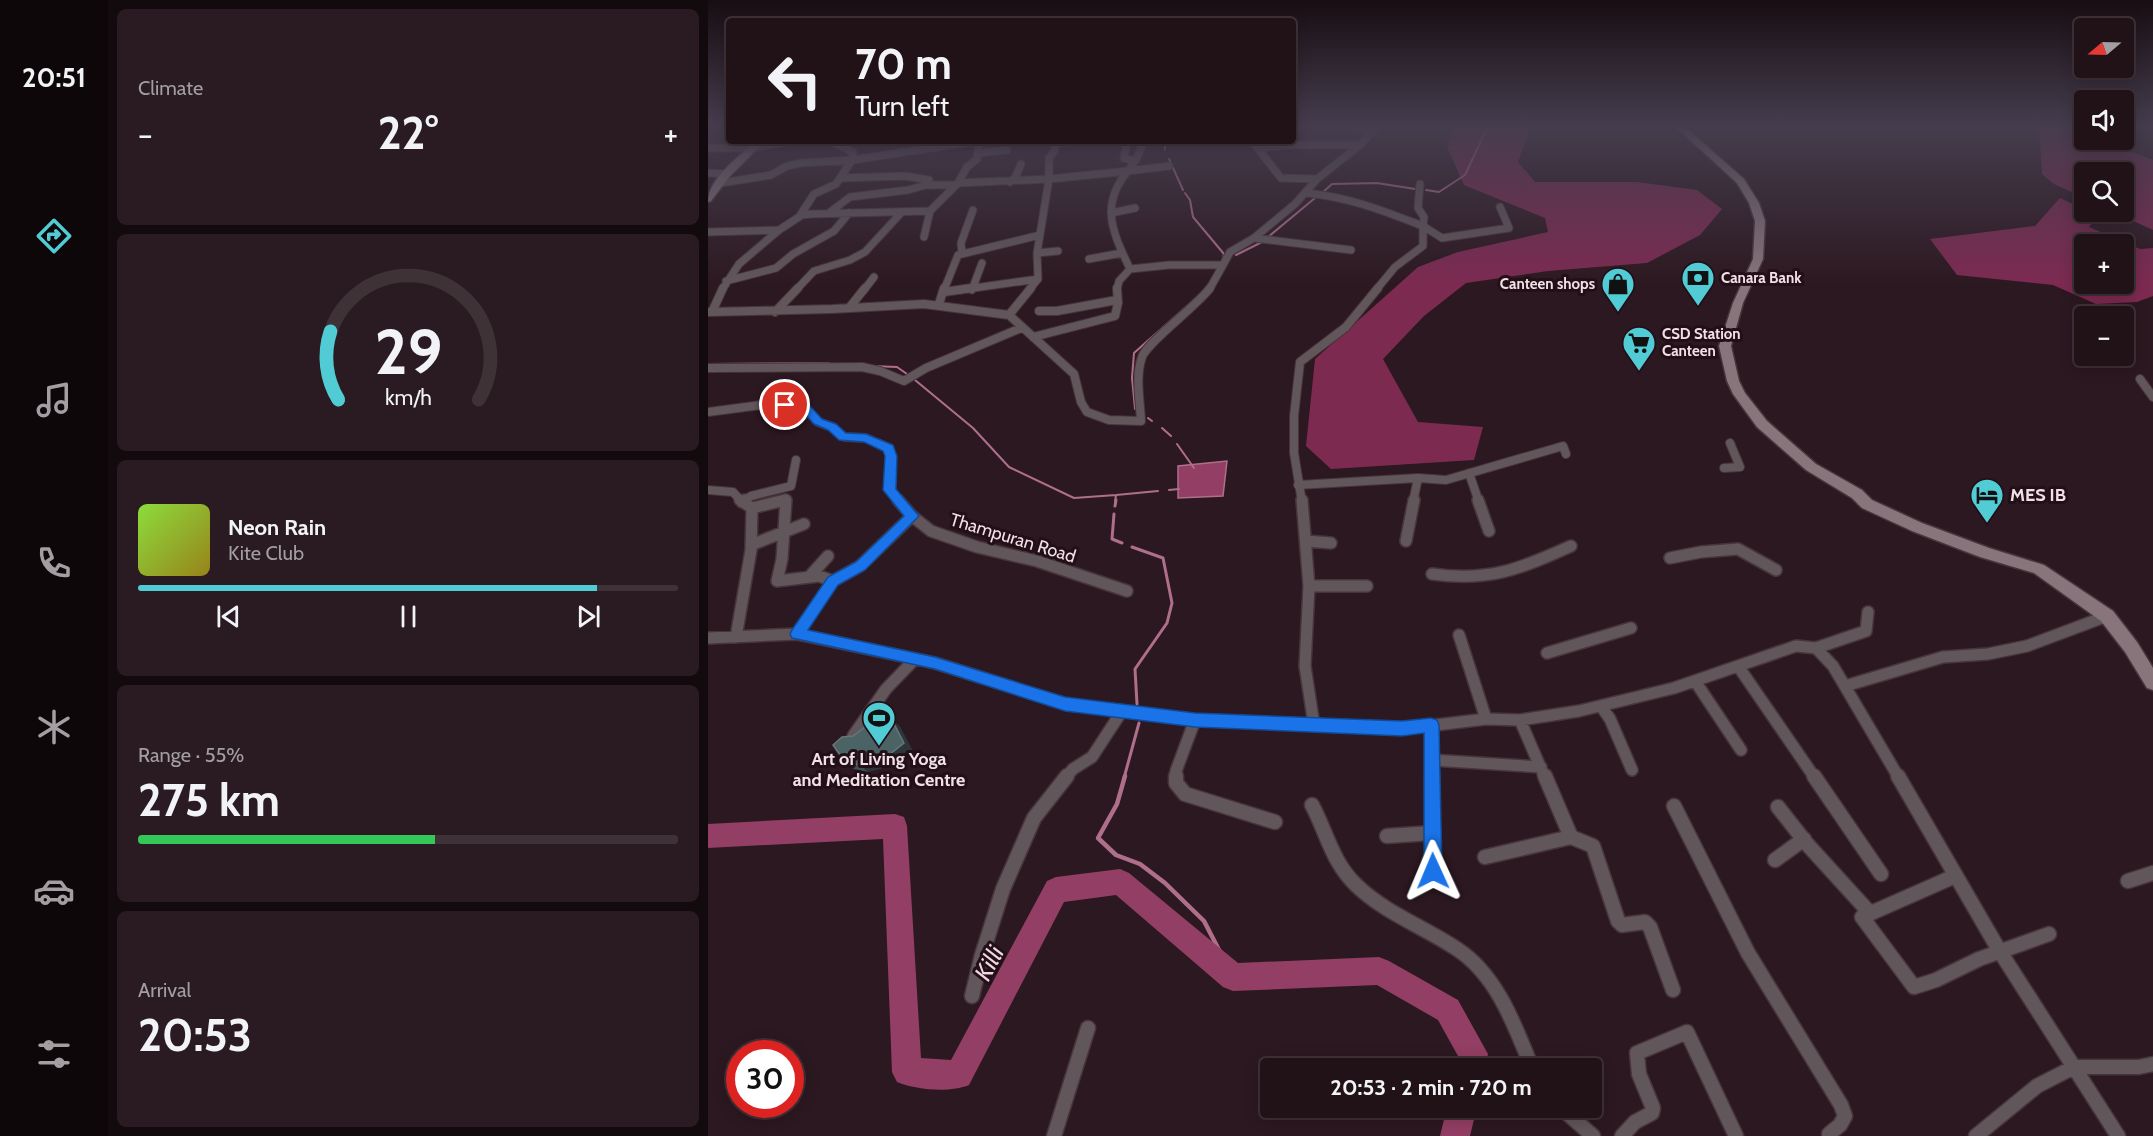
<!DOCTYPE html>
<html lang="en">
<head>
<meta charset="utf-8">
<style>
	:root { --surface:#211218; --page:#291b21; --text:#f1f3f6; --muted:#a29ea2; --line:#3e3237; --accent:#51ccd4 }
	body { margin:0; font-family:Cabin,sans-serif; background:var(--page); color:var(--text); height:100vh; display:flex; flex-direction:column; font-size:22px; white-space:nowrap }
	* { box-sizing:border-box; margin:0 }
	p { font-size:20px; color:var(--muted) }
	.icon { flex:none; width:33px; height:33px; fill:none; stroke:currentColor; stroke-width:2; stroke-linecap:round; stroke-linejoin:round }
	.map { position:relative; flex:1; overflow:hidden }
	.sheet { display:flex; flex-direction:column; gap:9px; padding:9px; background:#120a0d; width:600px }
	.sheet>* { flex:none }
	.hud { position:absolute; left:18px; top:18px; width:570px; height:126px; border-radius:6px; box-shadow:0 3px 15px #0003,0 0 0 2px var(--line); background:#211218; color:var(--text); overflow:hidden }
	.needle { width:39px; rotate:251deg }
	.fabs { position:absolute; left:1366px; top:18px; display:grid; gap:12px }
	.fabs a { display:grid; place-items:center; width:60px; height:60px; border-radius:6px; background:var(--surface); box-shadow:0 3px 15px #0003,0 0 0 2px var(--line); font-size:30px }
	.speed { position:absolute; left:18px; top:1040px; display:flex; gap:12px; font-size:30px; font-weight:700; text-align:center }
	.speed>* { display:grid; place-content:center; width:78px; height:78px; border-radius:50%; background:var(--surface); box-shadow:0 3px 15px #0003,0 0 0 2px var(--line); line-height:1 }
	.speed .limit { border:9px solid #d22; background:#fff; color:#111 }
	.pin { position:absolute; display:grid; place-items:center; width:51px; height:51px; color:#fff; margin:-26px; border:3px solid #fff; border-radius:50%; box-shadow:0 2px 6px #0007 }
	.me { position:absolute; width:66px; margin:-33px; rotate:359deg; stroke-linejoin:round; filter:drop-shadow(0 0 4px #0008) }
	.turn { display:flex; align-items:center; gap:21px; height:126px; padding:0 30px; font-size:27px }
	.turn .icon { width:78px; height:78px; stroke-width:2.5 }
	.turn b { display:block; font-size:42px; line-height:51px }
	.big { font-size:45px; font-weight:700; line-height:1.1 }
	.sheet .card { flex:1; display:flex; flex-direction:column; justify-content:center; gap:9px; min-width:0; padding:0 21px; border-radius:9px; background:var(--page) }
	.sheet .dial { align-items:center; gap:0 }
	.dial svg { height:156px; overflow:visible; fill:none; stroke:var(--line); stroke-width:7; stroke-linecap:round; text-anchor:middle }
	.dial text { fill:var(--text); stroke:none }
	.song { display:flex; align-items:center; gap:18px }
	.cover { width:72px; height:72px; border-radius:9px; background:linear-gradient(135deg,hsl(90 70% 55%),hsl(50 70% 35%)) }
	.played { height:6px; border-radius:3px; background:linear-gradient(90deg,var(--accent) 85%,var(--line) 85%) }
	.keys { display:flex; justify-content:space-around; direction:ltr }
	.heat { display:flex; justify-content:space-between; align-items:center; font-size:33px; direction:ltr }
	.charge { height:9px; border-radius:4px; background:linear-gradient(90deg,#34c759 55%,var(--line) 0) }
	.trip { position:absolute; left:552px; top:1058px; width:342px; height:60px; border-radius:6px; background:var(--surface); box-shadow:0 3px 15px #0003,0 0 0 2px var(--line); font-weight:700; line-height:60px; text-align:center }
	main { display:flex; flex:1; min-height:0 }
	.dock { display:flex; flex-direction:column; width:108px; justify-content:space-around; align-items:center; background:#0d070a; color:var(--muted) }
	.dock .icon { width:42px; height:42px }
	.dock .on { color:var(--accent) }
	.dock b { font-size:27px; color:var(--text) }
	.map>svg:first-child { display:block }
	.forest { fill:#7d2a51; fill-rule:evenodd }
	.water { fill:#933e64; stroke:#af6f8b; stroke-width:1.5 }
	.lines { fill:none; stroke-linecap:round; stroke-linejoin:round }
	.stream-far2 { stroke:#af6f8b; stroke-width:2 }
	.stream-far1 { stroke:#af6f8b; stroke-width:3 }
	.stream { stroke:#af6f8b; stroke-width:4.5 }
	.river { fill:#933e64; fill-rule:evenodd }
	.minor-far3-casing { stroke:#47343c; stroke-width:9 }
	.minor-far2-casing { stroke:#47343c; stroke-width:10 }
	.minor-far1-casing { stroke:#47343c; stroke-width:14 }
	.minor-casing { stroke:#47343c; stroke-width:17 }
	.secondary-casing { stroke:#47343c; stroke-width:3 }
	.minor-far3 { stroke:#61565a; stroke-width:7 }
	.minor-far2 { stroke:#61565a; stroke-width:8 }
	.minor-far1 { stroke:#61565a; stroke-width:11 }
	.minor { stroke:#61565a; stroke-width:14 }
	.secondary { fill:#87757b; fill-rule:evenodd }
	.wall { fill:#395456 }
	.shaded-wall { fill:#2b353a }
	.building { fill:#4c6365; stroke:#66777a; stroke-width:1.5 }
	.route { fill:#1a73e8; stroke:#114b97; stroke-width:1.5 }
	.labels { text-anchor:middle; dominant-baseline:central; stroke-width:6; stroke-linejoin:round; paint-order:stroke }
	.far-poi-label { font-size:15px; font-weight:bold; fill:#f0e1e6; stroke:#220f17; text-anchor:start }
	.poi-label { font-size:18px; font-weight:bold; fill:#f0e1e6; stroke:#220f17; text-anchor:start }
	.street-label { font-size:18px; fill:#f0e1e6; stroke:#220f17 }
	.near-water-label { font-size:24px; font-style:italic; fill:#f2d8e1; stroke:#220f17 }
</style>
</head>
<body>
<main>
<nav class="dock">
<b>20:51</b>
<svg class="icon on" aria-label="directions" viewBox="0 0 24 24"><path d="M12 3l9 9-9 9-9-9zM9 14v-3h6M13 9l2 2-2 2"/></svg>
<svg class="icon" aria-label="music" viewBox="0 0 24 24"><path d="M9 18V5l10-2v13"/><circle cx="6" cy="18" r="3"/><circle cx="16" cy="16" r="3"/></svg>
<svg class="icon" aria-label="phone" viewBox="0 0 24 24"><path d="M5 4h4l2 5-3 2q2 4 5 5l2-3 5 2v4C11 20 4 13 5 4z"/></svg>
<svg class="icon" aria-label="climate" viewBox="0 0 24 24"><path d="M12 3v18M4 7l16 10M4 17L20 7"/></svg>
<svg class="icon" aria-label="car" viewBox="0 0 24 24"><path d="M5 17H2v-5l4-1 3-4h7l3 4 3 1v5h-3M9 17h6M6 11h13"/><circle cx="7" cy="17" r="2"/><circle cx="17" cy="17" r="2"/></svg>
<svg class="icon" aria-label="filters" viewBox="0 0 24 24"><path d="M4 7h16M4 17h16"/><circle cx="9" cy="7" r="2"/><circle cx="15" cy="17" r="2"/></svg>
</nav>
<section class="sheet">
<div class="card"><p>Climate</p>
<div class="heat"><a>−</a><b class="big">22°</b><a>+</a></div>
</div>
<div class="card dial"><svg viewBox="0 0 100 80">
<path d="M14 69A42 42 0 1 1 86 69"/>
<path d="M14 69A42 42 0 0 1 10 34" stroke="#51ccd4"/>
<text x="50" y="56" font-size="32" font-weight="700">29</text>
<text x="50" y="72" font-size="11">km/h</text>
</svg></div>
<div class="card">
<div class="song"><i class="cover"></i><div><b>Neon Rain</b><p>Kite Club</p></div></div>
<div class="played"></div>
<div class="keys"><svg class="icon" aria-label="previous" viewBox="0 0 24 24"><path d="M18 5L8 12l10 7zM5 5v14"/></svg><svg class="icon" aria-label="pause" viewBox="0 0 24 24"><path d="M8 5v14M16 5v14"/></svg><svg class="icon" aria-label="next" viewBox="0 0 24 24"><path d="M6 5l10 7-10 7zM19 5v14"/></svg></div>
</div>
<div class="card"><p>Range · 55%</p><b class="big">275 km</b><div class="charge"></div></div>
<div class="card"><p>Arrival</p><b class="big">20:53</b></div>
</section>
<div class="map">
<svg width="1445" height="1136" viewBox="0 0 1445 1136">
	<rect width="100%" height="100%" fill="#2c1820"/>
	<path class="forest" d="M746,126h77l-13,36 17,20h102l60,8 25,19 -22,26 -53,28 -99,8 -82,12 -42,33 -41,43 35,63 65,5 -9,33 -143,9 -25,-23 9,-87 103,-92 40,-15 90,-20 -3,-14 -81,-33 -17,-38z
		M1331,126h41l5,3v11h16l52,20v70l-39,-18h10v-40h-39v26l-31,-14 -12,-10z
		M1352,198l38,18 -9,11 51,22 13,-1v48l-16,6 -41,2 -43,-19 -96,-10 -27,-36 105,-13zM1377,244h39v40h-39z"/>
	<path class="water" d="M519,461l-4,35 -45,2v-32z"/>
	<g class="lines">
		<path class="stream-far2" d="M457,141v9
			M461,159l14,31
			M718,190l13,2 26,-17 23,-49
			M477,193l5,7 3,17 31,37 -2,7
			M614,193l10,-9 45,-1 38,6
			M528,255l26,-13 53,-44
			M0,364l121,-1
			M164,366l25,1 10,7
			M207,380l58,48 36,39 65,31 42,-3 -1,7
			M427,409l-3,-31 2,-25 62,-55
			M440,418l4,3
			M454,428l9,8
			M469,444l17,24
			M461,490l10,-1
			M408,495l42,-4"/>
		<path class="stream-far1" d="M407,506l1,-6
			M406,514l-2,25 10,4
			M424,547l31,11 9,45 -5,20 -32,46 2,35
			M416,778l15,-55"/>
		<path class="stream" d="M417,776l-8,28 -19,34 18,17 24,9 25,19 39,38 29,56"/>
		<path class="river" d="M187,814l9,3 3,9 14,232 30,2 96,-179 9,-4 64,-8 9,4 109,90 141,-6 10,4 69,39 30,54 -3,14h-30l3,-12 -20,-36 -61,-35 -144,6 -10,-4 -107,-92 -52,7 -95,183c-19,8 -53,5 -72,-3l-5,-10 -9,-233 -175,9v-24z
			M739,1107h30l-7,29h-30z"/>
		<g class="minor-far3-casing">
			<path id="minor-far3" d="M637,126l28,5
				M1416,128l7,-2
				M585,129l5,-3
				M347,141v9l-6,8v21l79,-8c-29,34 -15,62 2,98l39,-4h54l7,-13 24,-14 41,-34 22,-25 43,-34 18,-19
				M419,141l-3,17 11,3
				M544,141l29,37 36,1
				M184,142l7,-1
				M347,143l25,-2
				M0,148h45l39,-7
				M550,148l36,-3h66
				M270,153l29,-3
				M420,171l41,-5
				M420,171l9,-13 7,-17
				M0,173l19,1
				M132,178l65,-2 24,4
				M302,182l5,-4 6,-14
				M13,183l50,-8 16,-9 14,-3 51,-3 126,-19
				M250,183l9,-16 10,-8 2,-18
				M599,193c45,5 74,17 116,33l1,-9 -6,-9 2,-24
				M122,212l20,-15 58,-7 18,-5h30
				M403,213l24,-5
				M91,217l15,-23 22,-10 16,-24 1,-8 -23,-11
				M715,226l19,12 67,-10 -9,-21
				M0,232l71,-2 23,-15 9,-1 119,-3 28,-28 91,-4 -12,74 1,26 -9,11
				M216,237l6,-26
				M546,238l97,12
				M254,253l-1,-10 12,-33
				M329,253l21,-2
				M381,259l33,-6
				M18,281l50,-13 17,-14 41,-23 15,-18
				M14,290l17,-26 40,-34
				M88,290l18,-19 36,-11 15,-8 36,-39
				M156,290l10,-13
				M236,290l14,-35 82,-20
				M252,290l78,-11
				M264,290l10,-27
				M409,290l2,-9 11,-12
				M501,290l14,-25
				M668,290l19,-23 28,-21v-20"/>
		</g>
		<g class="minor-far2-casing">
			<path id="minor-far2" d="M323,288l-22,27 65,59 7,28 6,10 22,8 32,1c-1,-21 -6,-44 1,-64 5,-15 54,-50 68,-69
				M236,292l27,-4
				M231,304l5,-16
				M141,308l16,-20
				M331,311h18l60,-11
				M0,312l124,-3 92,-5 85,11
				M4,312l11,-24
				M67,312l23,-24
				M325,337l82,-21 3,-13 -1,-15
				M0,368l154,-1 18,4 24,10 22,-13 95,-40
				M1432,379l13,18
				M0,412l53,-7 45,4 12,13 14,5 12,10 22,1 23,10 2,8 -2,34 10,12
				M1016,468l16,-1 -10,-24
				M761,473l10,29
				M710,478l28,2 117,-34 3,8
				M590,485l120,-7 -5,24
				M0,490l25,2 9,10
				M34,502l9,-6 40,-10 5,-26
				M70,502h9
				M594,502l-8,-49v-37l6,-54 46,-35 32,-39"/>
		</g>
		<g class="minor-far1-casing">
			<path id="minor-far1" d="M78,500l-4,59 -5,22 42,-5 14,5
				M190,500l14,16 19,15 46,16 60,14 90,30
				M594,500l7,86 -4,80 9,59 88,4 84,-10 34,1 59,-9 95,-23 122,-42 20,2 17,18 66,112
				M770,500l11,31
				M34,502l3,-2
				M44,508l33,-8
				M598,541l25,2
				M698,541l8,-41
				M43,545l53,-21
				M962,558l31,-6 37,-3 38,21
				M724,574c57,8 88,-5 139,-28
				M102,576l18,-20
				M601,586h58
				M89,634l36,-53 27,-15 52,-50
				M751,635l27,84
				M28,637l15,-87 1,-42 -12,-8
				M0,638l89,-4 138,29 130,41 130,16 119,5
				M1108,648l50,-17 2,-19
				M839,653l84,-25
				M1030,666l77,112
				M987,681l46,69
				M1137,686l98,-29 45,-3 39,-8 80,-30
				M893,706l9,13 22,51
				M812,720l25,58
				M723,725l1,53
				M145,736l33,-47 29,-30
				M724,760l109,7
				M357,778l8,-9 19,-12 30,-46
				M468,778v-7l19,-51"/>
		</g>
		<g class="minor-casing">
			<path id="minor" d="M468,776v7l9,11 90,28
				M724,776l1,95
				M837,776l26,61 22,9 25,75 4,4 23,-3 5,5 23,63
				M1106,776l67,98
				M1190,776l101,174 119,186
				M604,805c15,28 20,57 44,80 29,28 68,42 101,64 40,26 58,77 75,119
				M966,806l74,147 93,152 4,11 -5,9 -11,9 2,2
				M1070,807l29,37 62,68
				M679,836l45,-3
				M777,857l86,-20
				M1067,860l29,-21
				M1247,876l-93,41 52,70 22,-7 43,-21 70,-25
				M1420,881l25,-8
				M264,996l10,-41 21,-66 31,-71 33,-42
				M852,1107l33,29
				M346,1136l34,-108
				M914,1136l13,-14 17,-9 1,-5 -14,-34 -2,-21 50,-21 49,104
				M1268,1136l61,-50 37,-19h65l14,-3"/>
		</g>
		<g class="secondary-casing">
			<path id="secondary" d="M967,126h9l60,53 15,24 6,18 -2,38 -20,44 -12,43 8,35 6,12 22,28 49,43 46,26 10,10 50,23 67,25 55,17 69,46 24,31 16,26v22l-6,-2 -22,-36 -24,-31 -67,-48 -54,-16 -68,-26 -50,-23 -10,-10 -46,-28 -49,-43 -24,-33 -6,-13 -8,-35 14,-43 20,-44 2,-38 -6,-18 -12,-20z
				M48,141h9l-35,35 -19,25 -3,1c0,-24 32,-46 48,-61z"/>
		</g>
		<use href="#minor-far3" class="minor-far3"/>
		<use href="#minor-far2" class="minor-far2"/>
		<use href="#minor-far1" class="minor-far1"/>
		<use href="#minor" class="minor"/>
		<use href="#secondary" class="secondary"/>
	</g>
	<path class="wall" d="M184,720l8,7 12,23 -19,15 -25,7 -14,-3 -9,-7 8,-26z"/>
	<path class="shaded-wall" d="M184,720l8,7 12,23 -19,15 -25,7 -8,-7z"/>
	<path class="building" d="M174,719l10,1 12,23 -19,15 -25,7 -15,-3 -12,-17 9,-8 11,-1 16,-12z"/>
	<linearGradient id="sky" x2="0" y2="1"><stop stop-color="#180d12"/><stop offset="0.44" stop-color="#453d4e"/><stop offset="1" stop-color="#453d4e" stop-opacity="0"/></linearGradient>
	<rect width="1445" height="285" fill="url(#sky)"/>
	<path class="route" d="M77,402l25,4 12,13 14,5 10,9 20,1 27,11 4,11 -1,33 23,27 -54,54 -27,15 -30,45 127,27 130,40 130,16 207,8 29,-3 6,2 2,5 3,146 -3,7 -6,2 -7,-2 -2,-7v-138l-22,3 -207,-9 -130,-16 -130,-42 -143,-31 -2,-4 2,-4 36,-53 28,-15 48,-46 -21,-26 2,-34 -2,-5 -19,-9 -25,-2 -11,-10 -14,-6 -11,-12 -22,-4v-5z"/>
	<defs>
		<g id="bank-pin" transform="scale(1.725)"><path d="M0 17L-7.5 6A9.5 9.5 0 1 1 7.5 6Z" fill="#51ccd4" stroke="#220f17"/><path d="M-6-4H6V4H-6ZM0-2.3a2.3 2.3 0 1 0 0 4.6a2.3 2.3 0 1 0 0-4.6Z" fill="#111"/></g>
		<g id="shop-pin" transform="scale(1.725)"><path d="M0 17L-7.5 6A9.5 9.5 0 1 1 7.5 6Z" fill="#51ccd4" stroke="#220f17"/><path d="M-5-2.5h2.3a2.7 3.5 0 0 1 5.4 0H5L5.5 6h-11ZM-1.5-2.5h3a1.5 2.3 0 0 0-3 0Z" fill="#111"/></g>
		<g id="supermarket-pin" transform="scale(1.725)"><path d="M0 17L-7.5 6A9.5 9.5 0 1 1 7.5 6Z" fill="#51ccd4" stroke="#220f17"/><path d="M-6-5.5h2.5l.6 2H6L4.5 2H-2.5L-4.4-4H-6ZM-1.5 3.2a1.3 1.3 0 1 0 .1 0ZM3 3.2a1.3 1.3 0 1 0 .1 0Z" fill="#111"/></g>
		<g id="hotel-pin" transform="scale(1.725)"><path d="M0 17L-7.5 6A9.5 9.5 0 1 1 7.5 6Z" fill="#51ccd4" stroke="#220f17"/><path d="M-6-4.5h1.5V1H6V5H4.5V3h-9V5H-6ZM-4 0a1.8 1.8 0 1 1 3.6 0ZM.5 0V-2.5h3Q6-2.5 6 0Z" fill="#111"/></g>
		<g id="stadium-pin" transform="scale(1.725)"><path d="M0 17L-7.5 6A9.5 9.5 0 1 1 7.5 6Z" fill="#51ccd4" stroke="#220f17"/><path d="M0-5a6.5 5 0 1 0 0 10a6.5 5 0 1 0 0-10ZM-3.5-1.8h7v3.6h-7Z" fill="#111"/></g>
	</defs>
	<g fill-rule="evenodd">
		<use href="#bank-pin" x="990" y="278"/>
		<use href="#shop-pin" x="910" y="284"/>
		<use href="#supermarket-pin" x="931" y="343"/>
		<use href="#hotel-pin" x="1279" y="495"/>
		<use href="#stadium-pin" x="171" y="718"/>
	</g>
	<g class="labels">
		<g class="far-poi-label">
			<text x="1013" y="278">Canara Bank</text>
			<text x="887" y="284" text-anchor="end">Canteen shops</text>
			<text x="954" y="334">CSD Station<tspan x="954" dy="17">Canteen</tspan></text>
		</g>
		<g class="poi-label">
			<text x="1302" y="495">MES IB</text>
			<text x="171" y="759" text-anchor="middle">Art of Living Yoga<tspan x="171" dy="21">and Meditation Centre</tspan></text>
		</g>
		<g class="street-label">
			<text transform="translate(305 538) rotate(17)">Thampuran Road</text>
		</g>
		<g class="near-water-label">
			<text transform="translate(281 963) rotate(-62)">Killi</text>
		</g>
	</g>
</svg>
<div class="fabs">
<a><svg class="needle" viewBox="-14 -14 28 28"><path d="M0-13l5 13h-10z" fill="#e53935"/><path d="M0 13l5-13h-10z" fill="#a29ea2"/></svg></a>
<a><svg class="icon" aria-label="sound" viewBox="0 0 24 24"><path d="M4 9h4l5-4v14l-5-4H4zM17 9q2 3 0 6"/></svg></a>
<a><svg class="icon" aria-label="search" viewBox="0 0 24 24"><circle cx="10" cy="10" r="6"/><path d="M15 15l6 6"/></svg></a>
<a>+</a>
<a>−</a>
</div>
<div class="speed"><div class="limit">30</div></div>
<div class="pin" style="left:77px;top:405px;background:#d93025"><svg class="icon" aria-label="arrive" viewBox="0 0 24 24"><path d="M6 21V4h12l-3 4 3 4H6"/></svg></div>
<svg class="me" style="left:725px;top:871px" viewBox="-20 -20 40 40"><path d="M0-17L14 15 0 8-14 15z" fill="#1a73e8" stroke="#fff" stroke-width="4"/></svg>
<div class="trip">20:53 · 2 min · 720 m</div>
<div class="hud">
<div class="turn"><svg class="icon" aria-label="left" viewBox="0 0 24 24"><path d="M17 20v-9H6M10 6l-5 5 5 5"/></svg><div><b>70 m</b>Turn left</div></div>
</div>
</div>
</main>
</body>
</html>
